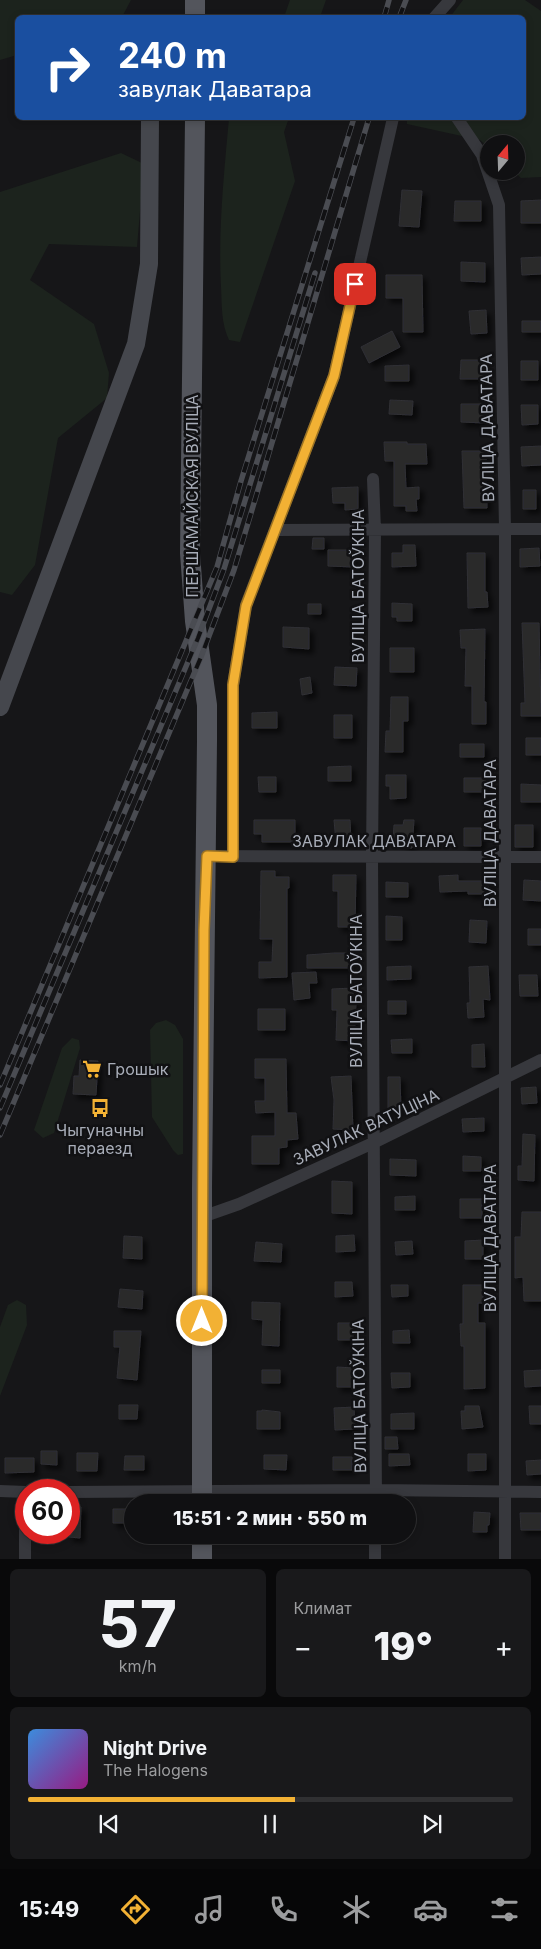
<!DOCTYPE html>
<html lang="ru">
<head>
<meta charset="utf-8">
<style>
	:root { --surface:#101012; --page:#19191b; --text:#f1f3f6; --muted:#9c9d9f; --line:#303032; --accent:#f2b134 }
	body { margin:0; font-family:Inter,sans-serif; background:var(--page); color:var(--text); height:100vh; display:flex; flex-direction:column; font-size:19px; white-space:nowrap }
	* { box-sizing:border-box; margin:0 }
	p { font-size:16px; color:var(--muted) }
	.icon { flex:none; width:28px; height:28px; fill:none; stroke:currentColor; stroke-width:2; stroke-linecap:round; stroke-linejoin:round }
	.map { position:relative; height:1559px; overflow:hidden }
	.side { display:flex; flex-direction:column; gap:10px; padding:10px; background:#09090a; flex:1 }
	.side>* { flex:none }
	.banner { position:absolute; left:15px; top:15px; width:511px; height:105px; border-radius:8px; box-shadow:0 2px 8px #0003,0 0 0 1px var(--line); background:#1a4fa0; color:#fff; overflow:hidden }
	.needle { width:32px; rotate:19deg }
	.tools { position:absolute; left:480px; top:135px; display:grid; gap:10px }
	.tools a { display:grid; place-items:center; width:45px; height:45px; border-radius:50%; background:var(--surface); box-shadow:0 2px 8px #0003,0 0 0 1px var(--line); font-size:25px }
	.speed { position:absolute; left:15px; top:1479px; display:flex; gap:10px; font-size:25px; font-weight:700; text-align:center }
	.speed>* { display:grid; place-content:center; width:65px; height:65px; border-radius:50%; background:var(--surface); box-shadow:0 2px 8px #0003,0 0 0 1px var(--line); line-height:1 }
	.speed .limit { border:8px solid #d22; background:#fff; color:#111 }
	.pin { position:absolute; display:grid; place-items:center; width:42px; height:42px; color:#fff; margin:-21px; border-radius:10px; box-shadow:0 2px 8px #0006 }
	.me { position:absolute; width:55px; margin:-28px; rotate:0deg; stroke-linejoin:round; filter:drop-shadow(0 0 4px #0008) }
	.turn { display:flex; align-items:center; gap:18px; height:105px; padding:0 20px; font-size:22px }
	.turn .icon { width:65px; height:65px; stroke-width:2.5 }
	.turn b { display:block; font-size:35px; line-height:42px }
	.big { font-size:38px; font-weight:800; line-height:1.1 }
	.side .tile { flex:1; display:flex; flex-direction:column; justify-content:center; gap:8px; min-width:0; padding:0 18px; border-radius:8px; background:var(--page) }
	.side .dial { align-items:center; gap:0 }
	.dial b { font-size:65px; line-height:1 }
	.song { display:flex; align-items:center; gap:15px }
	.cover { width:60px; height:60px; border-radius:8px; background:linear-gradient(135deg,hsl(210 70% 55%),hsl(310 70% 35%)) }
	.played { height:5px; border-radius:2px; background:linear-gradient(90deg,var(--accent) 55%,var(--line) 55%) }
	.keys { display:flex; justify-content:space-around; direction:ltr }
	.heat { display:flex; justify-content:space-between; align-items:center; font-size:28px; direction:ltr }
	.side .tiles { flex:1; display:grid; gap:10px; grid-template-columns:1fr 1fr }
	.tile:last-child { grid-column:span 2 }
	.trip { position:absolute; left:124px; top:1494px; width:292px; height:50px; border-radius:25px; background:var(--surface); box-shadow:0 2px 8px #0003,0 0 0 1px var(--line); font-weight:800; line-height:50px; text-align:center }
	.dock { display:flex; height:80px; justify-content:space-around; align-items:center; background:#060607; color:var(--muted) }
	.dock .icon { width:35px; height:35px }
	.dock .selected { color:var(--accent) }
	.dock b { font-size:22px; color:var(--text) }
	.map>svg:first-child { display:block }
	.green { fill:#1c231d }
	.building { fill:#29292c; stroke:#303034; filter:url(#shadow) }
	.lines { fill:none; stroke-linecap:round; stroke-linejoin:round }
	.street { stroke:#37383d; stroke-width:12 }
	.secondary { stroke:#45474d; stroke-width:18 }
	.primary { stroke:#53555c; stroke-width:20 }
	.rail-casing { stroke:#4a4c52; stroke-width:5.5 }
	.rail { stroke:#111113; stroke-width:4; stroke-dasharray:11; stroke-linecap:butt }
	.route-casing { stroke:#9d7322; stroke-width:12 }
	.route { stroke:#f2b134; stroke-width:9 }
	.labels { text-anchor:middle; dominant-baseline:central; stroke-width:5; stroke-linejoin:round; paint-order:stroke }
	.street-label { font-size:16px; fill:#a8adb8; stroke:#111113 }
	.poi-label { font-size:16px; fill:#a8adb8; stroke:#111113; text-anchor:start }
</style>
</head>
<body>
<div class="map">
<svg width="541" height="1559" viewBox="0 0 541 1559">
	<defs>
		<filter id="shadow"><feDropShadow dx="4.5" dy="4.5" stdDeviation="2.5" flood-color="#0009"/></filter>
	</defs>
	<rect width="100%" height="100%" fill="#161618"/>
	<path class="green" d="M0,0h131l-9,17 -104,1 -1,37 -17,5z
		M290,0h36l-6,17h-36z
		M463,0h62l16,11v166l-20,1 -7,-7h2v-27h-27v4l-9,-8 -73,-16v-6h117v-100l-74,-1z
		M229,118h60l-5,14 11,49 -55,161 -11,-2c-8,-17 -7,-34 -8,-53 -3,-57 3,-113 8,-169z
		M121,153l23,11 -7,83 -88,-3 -19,36 64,44 15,49 -2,25 -49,40 -23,127 -23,30 -12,-3v-400z
		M166,1020l9,5 8,14v115l-5,1 -5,-5 -21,-33 -2,-87 6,-7z
		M72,1038l7,2 1,8 -26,85 -11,5 -9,-8 28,-82z
		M17,1300l9,5 1,20 -27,71v-69l8,-22z"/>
	<path class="building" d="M402,190l20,1 -3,36 -20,-1z
		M541,200v23h-20v-22z
		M455,201h26v20h-27z
		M541,257v17l-19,1 -1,-17z
		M461,262l24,1v19l-24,-1z
		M386,275h36l1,57h-20v-34h-17z
		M486,310l1,23 -16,1 -2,-23z
		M522,321h19v11h-19z
		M392,331l8,16 -31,16 -8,-16z
		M461,360h23v19h-24z
		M521,361h17v19h-17z
		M409,365v16h-24v-15z
		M390,400l23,1 -1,14 -23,-1z
		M461,404h24v19l-24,-1z
		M521,405h17v19l-16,1z
		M384,442h23v2h19l1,20h-22l1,24 13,-1v12h-3l1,12h-11v-5h-12v-45h-9z
		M541,446v19l-19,1 -1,-19z
		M462,451h24l1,57h-23z
		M358,487v22l-13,1v-7h-12l-1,-15z
		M523,490h13v19h-13z
		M313,538h11v11h-12z
		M403,545h12l1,21 -24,1v-14h11z
		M539,548l1,18 -20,1v-18z
		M328,550h25v17l-25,-1z
		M467,553h18v39h2l1,15 -20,1z
		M392,603l20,1v17h-15v-4h-5z
		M308,604h13v10h-13z
		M522,623h17l2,93h-20v-13h4z
		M283,627l26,1v21l-26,-2z
		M485,629l-1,73h2v22h-14v-38h-7l1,-38h-5l-1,-18z
		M390,648h24v24h-24z
		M335,667l22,1 -1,18 -22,-1z
		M310,677l2,16 -10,2 -2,-16z
		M391,697h17v24h-5v31h-18l1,-21h4z
		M277,712v16h-25v-15z
		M334,715h18v23h-18z
		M526,738h15v17h-15z
		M460,744h24v13h-24z
		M351,766v15h-23v-14z
		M386,775h20v23l-16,1v-13h-4z
		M258,777h18v15h-17z
		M464,778h22v14h-22z
		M521,784l20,1v17h-20z
		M254,820h41v22h-33v-8h-8z
		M334,820h16l1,21 -15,1z
		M404,820h10l-2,28h-10l1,-8 -10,-1 1,-14h9z
		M515,825h18v22h-18z
		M464,828h17v18h-17z
		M261,871h14v6h14v11h-2v89l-28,1v-16h13l1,-23h-13z
		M333,875h23l-1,52h-17v-36h-5z
		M458,875v6h31l-1,13h-20v-3l-28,1 -1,-16z
		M524,880l17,1v20l-18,-1z
		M386,882l22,1v14h-22z
		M386,916l16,1v23h-16z
		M470,920l17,1 -1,22 -17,-1z
		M528,929h13v16h-13z
		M334,953h17v15h-44v-13z
		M411,966v13l-24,1v-13z
		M488,966l2,34 -7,-1 1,18 -16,1 -1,-15h3l-1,-36z
		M316,972l1,11h-8l1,15 -16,2 -2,-27z
		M519,975h18l1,21h-18z
		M353,988v15h3l-2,38 -18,-1 1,-30h-5v-21z
		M388,1001h18v13h-18z
		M258,1009h27v21h-27z
		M412,1039v14h-20l-1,-13z
		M484,1044l1,23h-13v-22z
		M255,1059h31l1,54h9l2,26 -11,1v7l-8,1v16h-27v-28h23v-24l-19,1 -1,-12h10v-23h-10z
		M80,1060l18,1 -2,34 -23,-1 1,-18h5z
		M351,1076l2,54 -20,-1 1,-29 -3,-23z
		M388,1077h12l1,33h-13z
		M536,1087l1,16 -15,1 -1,-16z
		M484,1118v13l-21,1 -1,-13z
		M523,1134l12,1 -1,46 -16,-1v-14h4z
		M463,1156l18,1v14h-18z
		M390,1159l26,1v16l-26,-1z
		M332,1181l20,1v32l-20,-1z
		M415,1196v14h-20v-13z
		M460,1199h22v19h-22z
		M522,1212h19v89h-17l-1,-24 -8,1v-41h6z
		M354,1235l1,16 -19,1v-16z
		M124,1236l18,1v22l-19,-1z
		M483,1240v19h-18v-18z
		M412,1241l1,13 -17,1 -1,-13z
		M256,1242l26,2 -1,18 -27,-1z
		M335,1282h17l1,14 -18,1z
		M391,1285h17v11l-16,1z
		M463,1285h20v18h-5v20h7v65l-21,1v-43h-3l-1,-22h3z
		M120,1289l23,2 -1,18 -24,-2z
		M252,1302l28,1 -1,43 -17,-1 1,-25 -11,-1z
		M338,1323h15v17h-15z
		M409,1330l1,13h-17v-12z
		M114,1331h27l-4,49 -20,-2 3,-31h-6z
		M337,1367l17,1v19h-17z
		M262,1370h18v13h-18z
		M541,1370v16l-16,1 -1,-16z
		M391,1373h19v14l-18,1z
		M119,1405h19l-1,14h-18z
		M465,1406h14l4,21 -21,2 -1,-18h4z
		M529,1406h12v18h-11z
		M354,1407l1,22 -20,1 -1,-22z
		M262,1410l18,2v17h-23v-18h5z
		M414,1413v16h-23v-15z
		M385,1437h12l1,12h-13z
		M41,1451h16v14l-16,-1z
		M77,1453h21l-1,18h-20z
		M389,1454h20l1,11 -21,1z
		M468,1454h18v16l-18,1z
		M264,1455h23l-1,15 -22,-1z
		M125,1456h19v14h-20z
		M333,1457h19v13h-19z
		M5,1458h29v14l-29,1z
		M541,1460v14l-14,1 -1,-14z
		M69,1506l12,1 -1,31 -11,-1z
		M113,1509h19v14h-19z
		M474,1512l16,1 -1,12h-2v7h-14z
		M520,1513h21v17h-20z"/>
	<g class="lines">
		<path class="street" d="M434,18l16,-18
			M457,118l25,37 17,50 6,324v1030
			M373,479l2,51 -3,328 4,644
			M275,530l266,-1
			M207,856l334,1
			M233,857v-172l13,-80 88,-229 59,-258
			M202,1217l37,-13 134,-61 168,-83
			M0,1491l26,1
			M69,1492l307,-2 165,2
			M25,1559v-67
			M375,1559v-24"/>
		<path class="secondary" d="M0,707l136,-363 13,-80 1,-146"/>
		<path class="primary" d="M195,0v18
			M195,118l-5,435 5,68 12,84v36l-5,447v314
			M202,1559v-24"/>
		<g class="rail-casing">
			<path id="rail" d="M384,18l5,-18
				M399,18l7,-18
				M0,1085l217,-518 24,-86 113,-363
				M0,1108l198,-470 26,-69 91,-296
				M0,1135l201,-478 33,-87 135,-452"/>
		</g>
		<use href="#rail" class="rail"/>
	</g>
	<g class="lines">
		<g class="route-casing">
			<path id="route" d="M202,1321l2,-391 3,-74 26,1v-172l13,-79 88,-230 21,-92"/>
		</g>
		<use href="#route" class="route"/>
	</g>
	<defs>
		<g id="supermarket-bare" transform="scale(1.5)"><path d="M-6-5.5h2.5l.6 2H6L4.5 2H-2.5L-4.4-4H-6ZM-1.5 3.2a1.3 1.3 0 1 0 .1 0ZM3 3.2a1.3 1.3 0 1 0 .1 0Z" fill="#f2b134" stroke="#111113" stroke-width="2.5" paint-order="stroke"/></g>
		<g id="bus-bare" transform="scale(1.5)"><path d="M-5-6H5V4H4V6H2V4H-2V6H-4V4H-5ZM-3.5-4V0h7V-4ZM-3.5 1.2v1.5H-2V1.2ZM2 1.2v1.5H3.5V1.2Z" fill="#f2b134" stroke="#111113" stroke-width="2.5" paint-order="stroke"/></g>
	</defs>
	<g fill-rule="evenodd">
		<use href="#supermarket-bare" x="92" y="1069"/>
		<use href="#bus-bare" x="100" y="1108"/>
	</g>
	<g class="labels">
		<g class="street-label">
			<text transform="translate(487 428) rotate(-91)">ВУЛІЦА ДАВАТАРА</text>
			<text transform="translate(192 496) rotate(-90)">ПЕРШАМАЙСКАЯ ВУЛІЦА</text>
			<text transform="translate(358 586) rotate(-90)">ВУЛІЦА БАТОЎКІНА</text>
			<text transform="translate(490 833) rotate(-90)">ВУЛІЦА ДАВАТАРА</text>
			<text x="374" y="841">ЗАВУЛАК ДАВАТАРА</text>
			<text transform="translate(356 991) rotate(-90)">ВУЛІЦА БАТОЎКІНА</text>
			<text transform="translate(366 1127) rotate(-25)">ЗАВУЛАК ВАТУЦІНА</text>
			<text transform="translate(490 1238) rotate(-90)">ВУЛІЦА ДАВАТАРА</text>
			<text transform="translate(359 1396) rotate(-91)">ВУЛІЦА БАТОЎКІНА</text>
		</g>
		<g class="poi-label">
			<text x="107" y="1069">Грошык</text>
			<text x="100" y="1130" text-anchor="middle">Чыгуначны<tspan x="100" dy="18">пераезд</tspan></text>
		</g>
	</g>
</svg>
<div class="tools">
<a><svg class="needle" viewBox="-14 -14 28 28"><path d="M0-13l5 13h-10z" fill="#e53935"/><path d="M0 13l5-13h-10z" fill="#9c9d9f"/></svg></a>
</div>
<div class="speed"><div class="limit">60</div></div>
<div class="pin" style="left:355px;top:284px;background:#d93025"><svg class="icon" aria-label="arrive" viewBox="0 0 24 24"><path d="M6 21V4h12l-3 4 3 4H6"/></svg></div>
<svg class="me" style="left:202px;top:1321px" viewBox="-20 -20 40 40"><circle r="17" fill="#f2b134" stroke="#fff" stroke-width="3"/><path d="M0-11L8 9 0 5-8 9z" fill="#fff"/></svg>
<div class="trip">15:51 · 2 мин · 550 m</div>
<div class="banner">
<div class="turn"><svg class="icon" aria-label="right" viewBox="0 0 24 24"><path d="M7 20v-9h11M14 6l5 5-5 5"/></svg><div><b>240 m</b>завулак Даватара</div></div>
</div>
</div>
<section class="side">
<div class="tiles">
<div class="tile dial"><b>57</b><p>km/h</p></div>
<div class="tile"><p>Климат</p>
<div class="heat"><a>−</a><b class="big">19°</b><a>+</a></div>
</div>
<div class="tile">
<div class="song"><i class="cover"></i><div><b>Night Drive</b><p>The Halogens</p></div></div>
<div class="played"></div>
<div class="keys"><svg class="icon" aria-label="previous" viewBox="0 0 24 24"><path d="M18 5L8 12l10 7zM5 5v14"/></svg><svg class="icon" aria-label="pause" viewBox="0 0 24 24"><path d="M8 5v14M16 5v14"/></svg><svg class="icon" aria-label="next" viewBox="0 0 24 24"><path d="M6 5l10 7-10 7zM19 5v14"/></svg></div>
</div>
</div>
</section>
<nav class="dock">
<b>15:49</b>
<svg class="icon selected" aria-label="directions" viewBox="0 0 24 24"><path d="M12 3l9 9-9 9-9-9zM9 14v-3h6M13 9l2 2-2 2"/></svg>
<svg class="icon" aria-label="music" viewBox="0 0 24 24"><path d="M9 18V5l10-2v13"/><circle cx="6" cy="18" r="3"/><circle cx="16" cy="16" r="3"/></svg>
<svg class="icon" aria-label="phone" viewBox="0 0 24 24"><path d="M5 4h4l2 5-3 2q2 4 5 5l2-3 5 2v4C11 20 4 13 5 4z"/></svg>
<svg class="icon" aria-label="climate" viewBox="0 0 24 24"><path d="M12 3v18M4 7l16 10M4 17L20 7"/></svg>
<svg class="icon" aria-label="car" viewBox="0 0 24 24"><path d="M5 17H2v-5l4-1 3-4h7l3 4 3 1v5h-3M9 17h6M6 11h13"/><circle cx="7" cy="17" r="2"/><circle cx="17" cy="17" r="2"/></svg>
<svg class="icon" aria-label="filters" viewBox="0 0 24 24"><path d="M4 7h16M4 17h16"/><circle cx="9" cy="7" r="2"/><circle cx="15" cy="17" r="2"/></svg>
</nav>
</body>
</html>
